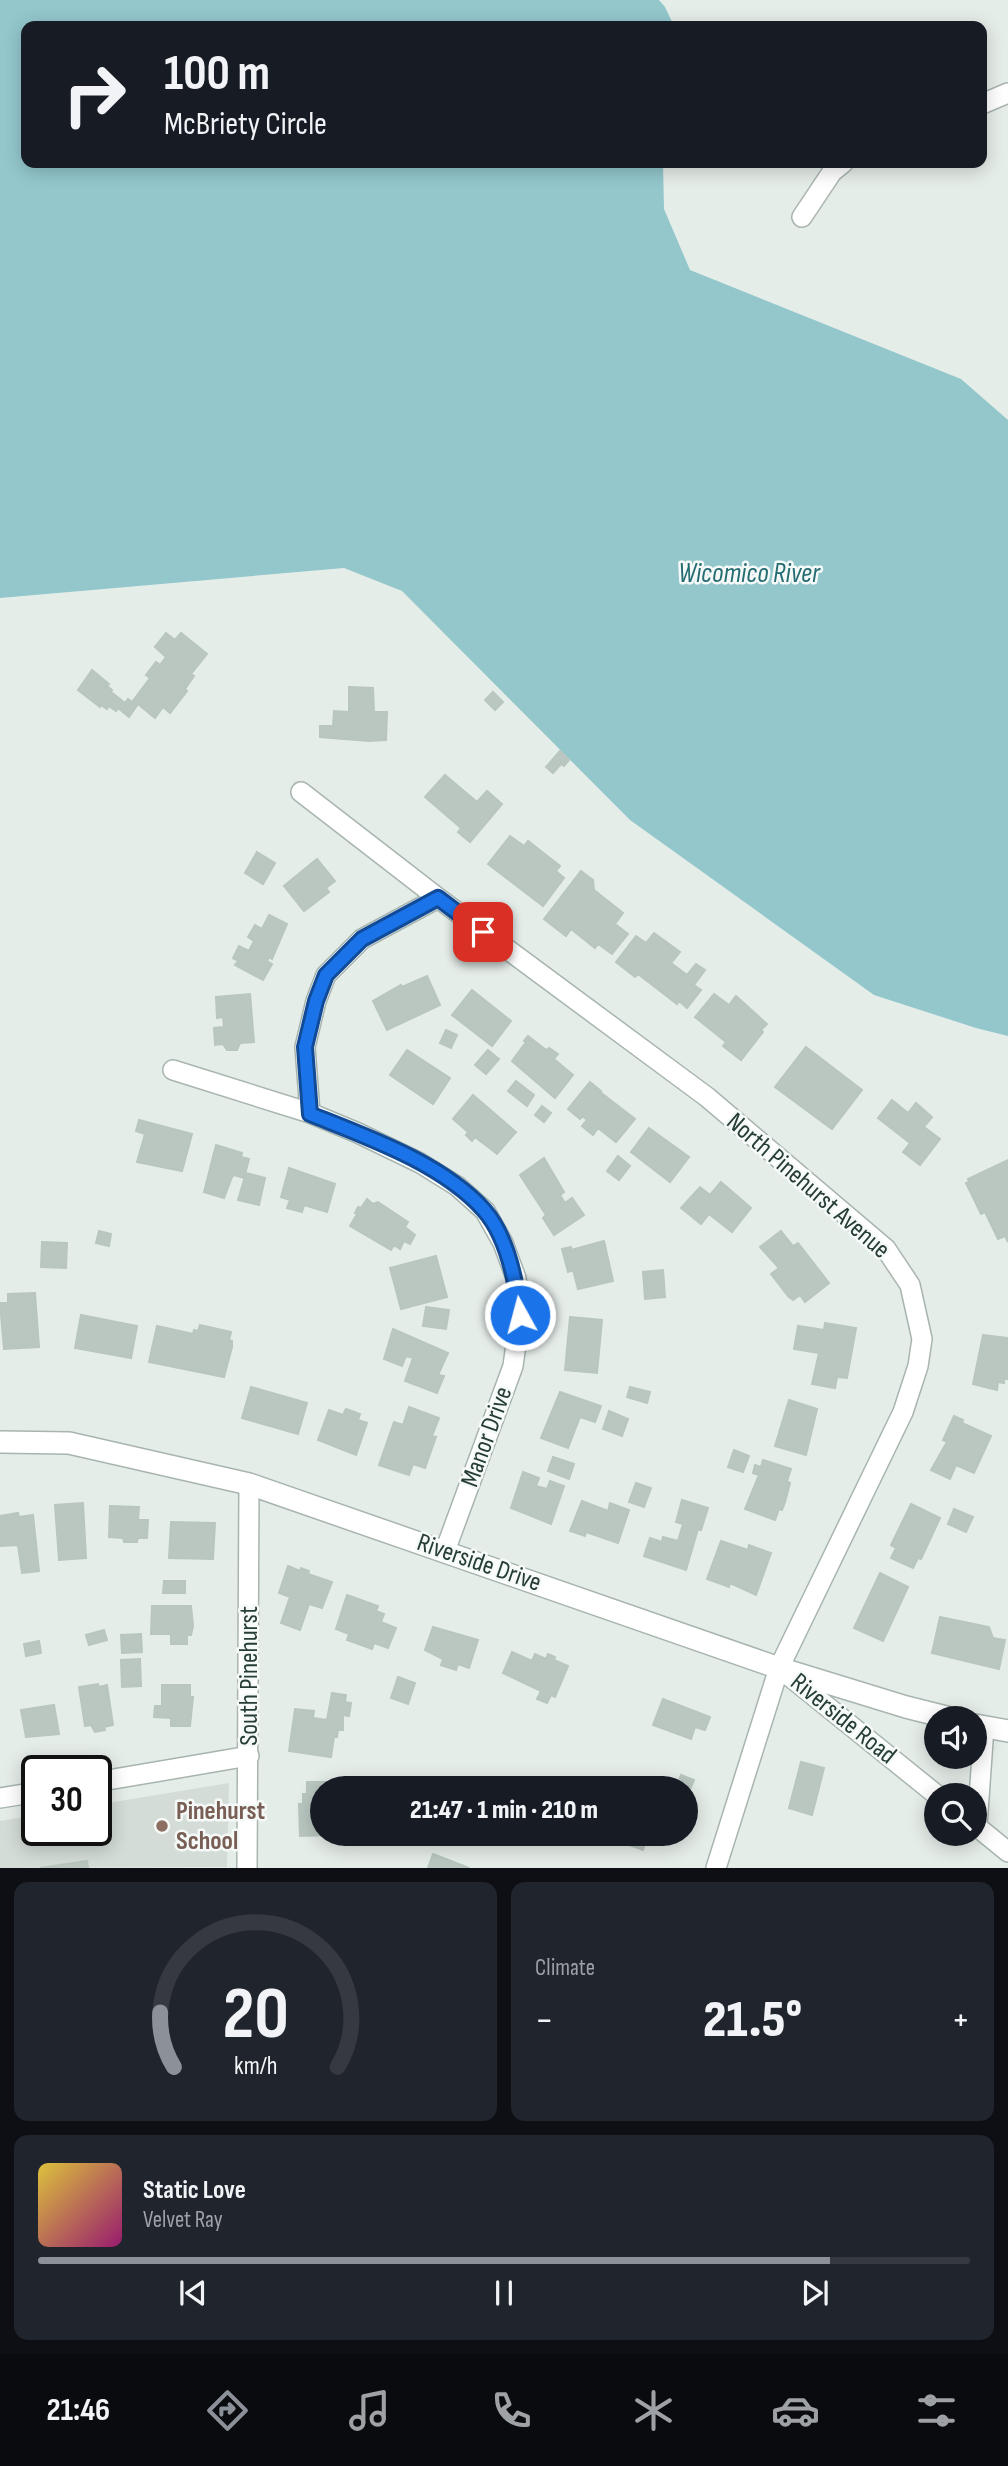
<!DOCTYPE html>
<html lang="en">
<head>
<meta charset="utf-8">
<style>
	:root { --surface:#171b24; --page:#20242c; --text:#f1f3f6; --muted:#9ea1a6; --line:#363941; --accent:#8c9099 }
	body { margin:0; font-family:"Sofia Sans Condensed",sans-serif; background:var(--page); color:var(--text); height:100vh; display:flex; flex-direction:column; font-size:26px; white-space:nowrap }
	* { box-sizing:border-box; margin:0 }
	p { font-size:23px; color:var(--muted) }
	.icon { flex:none; width:38px; height:38px; fill:none; stroke:currentColor; stroke-width:2; stroke-linecap:round; stroke-linejoin:round }
	.map { position:relative; height:1868px; overflow:hidden }
	.sheet { display:flex; flex-direction:column; gap:14px; padding:14px; background:#0d0f14; flex:1 }
	.sheet>* { flex:none }
	.banner { position:absolute; left:21px; top:21px; width:966px; height:147px; border-radius:14px; box-shadow:0 4px 18px #0003; background:#171b24; color:var(--text); overflow:hidden }
	.fabs { position:absolute; left:924px; top:1706px; display:grid; gap:14px }
	.fabs a { display:grid; place-items:center; width:63px; height:63px; border-radius:50%; background:var(--surface); box-shadow:0 4px 18px #0003; font-size:35px }
	.speed { position:absolute; left:21px; top:1755px; display:flex; gap:14px; font-size:35px; font-weight:700; text-align:center }
	.speed>* { display:grid; place-content:center; width:91px; height:91px; border-radius:50%; background:var(--surface); box-shadow:0 4px 18px #0003; line-height:1 }
	.speed .limit { border:4px solid #111; border-radius:10px; background:#fff; color:#111 }
	.pin { position:absolute; display:grid; place-items:center; width:60px; height:60px; color:#fff; margin:-30px; border-radius:14px; box-shadow:0 4px 10px #0006 }
	.me { position:absolute; width:77px; margin:-38px; rotate:353deg; stroke-linejoin:round; filter:drop-shadow(0 0 5px #0008) }
	.turn { display:flex; align-items:center; gap:24px; height:147px; padding:0 28px; font-size:32px }
	.turn .icon { width:91px; height:91px; stroke-width:2.5 }
	.turn b { display:block; font-size:49px; line-height:60px }
	.big { font-size:52px; font-weight:800; line-height:1.1 }
	.sheet .tile { flex:1; display:flex; flex-direction:column; justify-content:center; gap:10px; min-width:0; padding:0 24px; border-radius:14px; background:var(--page) }
	.sheet .dial { align-items:center; gap:0 }
	.dial svg { height:182px; overflow:visible; fill:none; stroke:var(--line); stroke-width:7; stroke-linecap:round; text-anchor:middle }
	.dial text { fill:var(--text); stroke:none }
	.song { display:flex; align-items:center; gap:21px }
	.cover { width:84px; height:84px; border-radius:10px; background:linear-gradient(135deg,hsl(50 70% 55%),hsl(320 70% 35%)) }
	.played { height:7px; border-radius:4px; background:linear-gradient(90deg,var(--accent) 85%,var(--line) 85%) }
	.keys { display:flex; justify-content:space-around; direction:ltr }
	.heat { display:flex; justify-content:space-between; align-items:center; font-size:38px; direction:ltr }
	.sheet .tiles { flex:1; display:grid; gap:14px; grid-template-columns:1fr 1fr }
	.tile:last-child { grid-column:span 2 }
	.trip { position:absolute; left:310px; top:1776px; width:388px; height:70px; border-radius:35px; background:var(--surface); box-shadow:0 4px 18px #0003; font-weight:800; line-height:70px; text-align:center }
	.menu { display:flex; height:112px; justify-content:space-around; align-items:center; background:#090b0e; color:var(--muted) }
	.menu .icon { width:49px; height:49px }
	.menu .on { color:var(--accent) }
	.menu b { font-size:32px; color:var(--text) }
	.map>svg:first-child { display:block }
	.built { fill:#d3dcd7 }
	.water { fill:#93c7cc }
	.building { fill:#bac7c1; stroke:#b8c6bf; stroke-width:2 }
	.lines { fill:none; stroke-linecap:round; stroke-linejoin:round }
	.minor-casing { stroke:#a8b5af; stroke-width:22 }
	.tertiary-casing { stroke:#a8b5af; stroke-width:24 }
	.minor { stroke:#fff; stroke-width:19 }
	.tertiary { stroke:#fff; stroke-width:21 }
	.route-casing { stroke:#114b97; stroke-width:18 }
	.route { stroke:#1a73e8; stroke-width:12 }
	.education-dot { fill:#8d6e63; stroke:#f5f9f7; stroke-width:2.5 }
	.labels { text-anchor:middle; dominant-baseline:central; stroke-width:5; stroke-linejoin:round; paint-order:stroke }
	.street-label { font-size:26px; fill:#263d35; stroke:#f5f9f7 }
	.education-label { font-size:26px; font-weight:bold; fill:#785e54; stroke:#f5f9f7; text-anchor:start }
	.water-label { font-size:28px; font-style:italic; fill:#256c73; stroke:#f5f9f7 }
</style>
</head>
<body>
<div class="map">
<svg width="1008" height="1868" viewBox="0 0 1008 1868">
	<rect width="100%" height="100%" fill="#e5ede9"/>
	<path class="built" d="M229,1783l-2,84 -227,1v-47l37,-6v15h59v-25z"/>
	<path class="water" d="M0,0h659l6,7 9,19h-648v137h637l1,46 26,61 271,109 47,41v616l-32,-8 -102,-33 -244,-175 -228,-229 -58,-23 -344,30z"/>
	<path class="building" d="M166,633l9,7 6,-7 26,21 -16,20 3,2 -9,13 2,2 -17,22 -7,-6 -8,11 -17,-14 -9,13 -11,-9 -2,3 -7,-5 -2,3 -6,-4 -1,2 -22,-17 14,-20 17,14 -2,2 5,4 -1,2 14,11 3,-4 4,3 18,-24 -4,-3 10,-13 4,3 6,-8 -11,-10z
		M166,633l9,7 6,-7 26,21 -16,20 3,2 -9,13 2,2 -17,22 -7,-6 -8,11 -17,-14 -9,13 -11,-9 -2,3 -7,-5 -2,3 -6,-4 -1,2 -22,-17 14,-20 17,14 -2,2 5,4 -1,2 14,11 3,-4 4,3 18,-24 -4,-3 10,-13 4,3 6,-8 -11,-10z
		M349,687l24,1 1,24h13l-1,28 -17,1 -49,-4v-11h13l1,-15 15,1z
		M493,692l10,10 -8,8 -10,-10z
		M560,751l9,9 -5,6 -3,-2 -8,9 -7,-6z
		M445,775l32,27 10,-11 15,13 -32,38 -12,-10 3,-4 -36,-31z
		M510,836l14,10 4,-5 32,25 -4,5 8,7 -21,28 -55,-42z
		M257,852l18,11 -12,21 -18,-11z
		M317,859l18,22 -9,7 3,4 -25,19 -20,-25z
		M581,871l12,9 1,10 29,23 -8,11 13,10 -16,20 -14,-10 -3,4 -24,-19 -5,7 -22,-17z
		M269,915l18,9 -15,35 -3,-2 -2,4 5,3 -9,16 -28,-15 3,-4 -5,-3 6,-12 10,5 5,-10 -6,-4 7,-12 7,4z
		M654,933l26,19 -9,11 16,12 9,-11 9,6 -11,15 7,5 -14,18 -8,-7 -2,3 -39,-30 -3,3 -19,-15 20,-26 10,7z
		M427,976l13,29 -53,25 -14,-29 28,-16 1,2z
		M472,990l39,31 -19,25 -40,-31z
		M250,994l4,48 -14,1 -3,7h-10l-4,-6 -8,1 -1,-17 10,-1 -1,-10 -6,1 -1,-21z
		M714,994l15,11 7,-9 31,28 -6,6 2,2 -22,28 -18,-14 3,-4 -31,-25z
		M446,1030l11,5 -6,13 -11,-5z
		M528,1036l18,14 3,-2 9,6 -4,5 19,16 -18,23 -43,-37 14,-19 -2,-1z
		M806,1047l56,43 -30,39 -57,-42z
		M407,1050l43,28 -17,26 -43,-29z
		M488,1050l11,9 -13,15 -11,-9z
		M516,1081l18,14 -7,11 -19,-15z
		M590,1082l11,9 -1,1 35,27 -19,23 -18,-14 -5,7 -11,-9 5,-6 -4,-4 -3,3 -12,-10z
		M473,1095l43,37 -19,22 -22,-17 -3,4 -6,-6 2,-3 -15,-13z
		M892,1100l16,13 8,-10 16,14 -8,10 16,12 -20,26 -17,-13 7,-9 -32,-25z
		M542,1106l9,7 -7,9 -9,-7z
		M139,1120l53,14 -10,37 -45,-9 8,-28 -9,-3z
		M649,1128l40,29 -19,25 -39,-30z
		M216,1145l26,8 -1,4 8,2 -5,19 -10,-3 -2,2 -8,21 -20,-6z
		M618,1156l12,10 -11,14 -12,-9z
		M544,1158l20,34 -4,3 5,8 7,-5 12,17 -30,20 -11,-17 3,-3 -26,-40z
		M1008,1160v82l-3,-6 -7,3 -13,-27 -4,2 -15,-31 3,-1 -1,-3z
		M289,1168l46,16 -8,28 -23,-7 -2,7 -15,-4 3,-8 -9,-3z
		M246,1173l19,5 -6,27 -21,-5z
		M721,1182l30,26 -19,24 -23,-18 -8,10 -20,-16 19,-21 10,8z
		M367,1199l6,5 5,-2 30,20 -3,5 10,8 -5,9 -6,-3 -4,8 -6,-4 -3,5 -41,-24 7,-12 -2,-1 3,-6 3,1z
		M99,1231l12,3 -2,12 -13,-3z
		M781,1231l12,15 5,-3 31,40 -24,19 -5,-7 -7,5 -5,-4 -17,-22 8,-6 -19,-21z
		M604,1241l9,40 -35,8 -5,-19 -5,2 -6,-23 9,-2v3z
		M42,1242l25,1 -1,25 -25,-1z
		M436,1256l11,41 -46,12 -11,-41z
		M663,1270l2,27 -20,2 -2,-27z
		M35,1293l4,54 -35,2 -4,-46h8v-9z
		M426,1307l23,3 -3,19 -23,-3z
		M81,1315l56,11 -6,32 -56,-10z
		M570,1317l32,3 -5,53 -32,-3z
		M825,1323l31,5 -9,50 -10,-1 -2,11 -23,-4 7,-31 -25,-4 4,-23 26,4z
		M200,1325l31,7 -2,8 3,1v6l-8,30 -75,-15 8,-36 36,8 1,-4 4,1z
		M393,1329l55,24 -10,22 6,1 -7,17 -32,-12 8,-23 -7,-2 -4,10 -18,-7z
		M983,1335l25,3v41h-4v4l-6,-1 -1,8 -24,-6z
		M251,1387l56,16 -9,31 -56,-16z
		M630,1387l20,5 -3,11 -20,-6z
		M560,1392l41,14 -6,16 -15,-5 -12,31 -27,-10z
		M789,1400l28,9 -11,46 -31,-9z
		M409,1407l30,11 -7,18 4,1 -11,31 -12,-4 -4,11 -30,-10 15,-43 9,3z
		M346,1409l14,5 -2,6 9,3 -11,32 -38,-15 11,-30 14,5z
		M609,1411l19,8 -6,17 -19,-7z
		M954,1416l9,4 -1,3 29,13 -17,37 -18,-8 -6,14 -19,-9 16,-28 -4,-2z
		M734,1450l15,6 -6,16 -15,-5z
		M553,1457l21,7 -5,15 -21,-8z
		M763,1460l28,9 -4,12 3,2 -5,19 -3,8 -3,-1 -4,11 -30,-11 14,-34 -6,-2 2,-8 6,2z
		M523,1472l16,6 -3,8 11,3 3,-8 14,5 -13,38 -40,-16z
		M636,1483l15,5 -7,19 -15,-5z
		M682,1500l26,8 -7,22 -3,-1 -12,41 -42,-14 6,-18 12,4 1,-5 15,4 5,-17 -7,-2z
		M582,1501l26,10 2,-8 19,7 -11,33 -32,-11 -1,4 -15,-5z
		M83,1503l3,55 -27,2 -4,-55z
		M911,1504l29,14 -19,41 -3,-1 -5,10 -22,-10 5,-10 -5,-3z
		M110,1506l29,1 -1,13h10l-1,18h-9l-1,4h-13l-1,-4 -14,-1z
		M954,1509l19,8 -7,15 -18,-8z
		M18,1513l1,4 14,-2 6,56 -17,2 -4,-28 -17,1 -1,-30z
		M171,1522l44,1 -2,36 -44,-1z
		M721,1541l27,9 1,-5 22,8 -15,42 -26,-12 -1,4 -22,-8z
		M288,1566l12,5 1,-3 8,3 -1,3 24,8 -10,26 -13,-4 -9,26 -19,-7 9,-26 -11,-4z
		M880,1573l28,14 -25,54 -29,-13z
		M164,1581h21v12h-22z
		M347,1595l31,11 -2,5 8,3 -3,8 15,6 -8,20 -14,-5 -2,6 -25,-9 2,-6 -13,-5z
		M152,1606h39l2,20 -2,9h-4v9h-16v-10h-20z
		M940,1617l49,10 4,11 12,2 -6,29 -67,-16z
		M433,1627l45,13 -9,28 -11,-4 -2,6 -15,-5 2,-6 -18,-9z
		M104,1630l3,10 -18,5 -3,-10z
		M141,1634l1,18 -20,1 -1,-18z
		M39,1641l2,12 -15,3 -2,-12z
		M512,1652l20,9 3,-7 11,5 2,-5 7,3 -1,3 14,6 -13,31 -4,-2 -4,8 -10,-4 4,-8 -38,-18z
		M140,1659l1,27 -19,1 -1,-27z
		M398,1677l17,6 -7,21 -17,-6z
		M98,1684l1,3 8,-2 6,40 -9,2 1,3 -10,2 -4,-7 -6,1 -6,-39z
		M162,1685h28v12h3l-3,29h-19v-8l-17,-1 1,-11h7z
		M332,1693l14,2 -1,7 6,1 -2,13 -6,-1v15h-5l-1,7h-3l-3,20 -42,-6 6,-42 19,2 -1,7 14,2z
		M663,1699l47,18 -5,13 -10,-3 -4,12 -38,-14z
		M54,1705l5,29 -33,3 -5,-27z
		M801,1762l23,6 -12,47 -23,-7z
		M681,1775l13,5 -6,14 -2,-6h-10z
		M307,1782h23v6h-8v46l8,1 -30,1 -1,-32h4v-10h4z
		M620,1834h28l-5,16 -25,-9z
		M433,1854l36,14h-41z
		M87,1861l1,7h-48z
		M87,1861l1,7h-48z"/>
	<g class="lines">
		<g class="minor-casing">
			<path id="minor" d="M982,104l26,-11
				M802,217l30,-45 11,-9
				M301,792l137,106 269,199 179,152 24,36 12,54 -4,27 -15,46 -124,256 -63,200
				M173,1070l137,43 48,20 62,30 37,23 28,25 18,32 13,35 4,37 -7,51 -68,185
				M310,1113l-5,-66 11,-46 10,-26 36,-36 76,-41
				M783,1671l155,125
				M96,1782l153,-26
				M0,1798l37,-6
				M975,1825l33,27
				M977,1826l7,-99
				M247,1868l2,-384"/>
		</g>
		<g class="tertiary-casing">
			<path id="tertiary" d="M0,1442l69,1 180,41 530,184 127,39 44,11
				M975,1725l33,6"/>
		</g>
		<use href="#minor" class="minor"/>
		<use href="#tertiary" class="tertiary"/>
	</g>
	<g class="lines">
		<g class="route-casing">
			<path id="route" d="M483,932l-45,-34 -76,41 -36,36 -10,26 -11,46 5,67c57,23 132,49 174,96 23,26 32,71 36,105"/>
		</g>
		<use href="#route" class="route"/>
	</g>
	<circle class="education-dot" cx="162" cy="1826" r="7"/>
	<g class="labels">
		<g class="street-label">
			<text transform="translate(808 1186) rotate(41)">North Pinehurst Avenue</text>
			<text transform="translate(487 1437) rotate(-70)">Manor Drive</text>
			<text transform="translate(479 1563) rotate(19)">Riverside Drive</text>
			<text transform="translate(249 1676) rotate(-90)">South Pinehurst</text>
			<text transform="translate(843 1719) rotate(39)">Riverside Road</text>
		</g>
		<g class="education-label">
			<text x="176" y="1811">Pinehurst<tspan x="176" dy="30">School</tspan></text>
		</g>
		<g class="water-label">
			<text x="749" y="573">Wicomico River</text>
		</g>
	</g>
</svg>
<div class="fabs">
<a><svg class="icon" aria-label="sound" viewBox="0 0 24 24"><path d="M4 9h4l5-4v14l-5-4H4zM17 9q2 3 0 6"/></svg></a>
<a><svg class="icon" aria-label="search" viewBox="0 0 24 24"><circle cx="10" cy="10" r="6"/><path d="M15 15l6 6"/></svg></a>
</div>
<div class="speed"><div class="limit">30</div></div>
<div class="pin" style="left:483px;top:932px;background:#d93025"><svg class="icon" aria-label="arrive" viewBox="0 0 24 24"><path d="M6 21V4h12l-3 4 3 4H6"/></svg></div>
<svg class="me" style="left:520px;top:1315px" viewBox="-20 -20 40 40"><circle r="17" fill="#1a73e8" stroke="#fff" stroke-width="3"/><path d="M0-11L8 9 0 5-8 9z" fill="#fff"/></svg>
<div class="trip">21:47 · 1 min · 210 m</div>
<div class="banner">
<div class="turn"><svg class="icon" aria-label="right" viewBox="0 0 24 24"><path d="M7 20v-9h11M14 6l5 5-5 5"/></svg><div><b>100 m</b>McBriety Circle</div></div>
</div>
</div>
<section class="sheet">
<div class="tiles">
<div class="tile dial"><svg viewBox="0 0 100 80">
<path d="M14 69A42 42 0 1 1 86 69"/>
<path d="M14 69A42 42 0 0 1 8 45" stroke="#8c9099"/>
<text x="50" y="56" font-size="32" font-weight="700">20</text>
<text x="50" y="72" font-size="11">km/h</text>
</svg></div>
<div class="tile"><p>Climate</p>
<div class="heat"><a>−</a><b class="big">21.5°</b><a>+</a></div>
</div>
<div class="tile">
<div class="song"><i class="cover"></i><div><b>Static Love</b><p>Velvet Ray</p></div></div>
<div class="played"></div>
<div class="keys"><svg class="icon" aria-label="previous" viewBox="0 0 24 24"><path d="M18 5L8 12l10 7zM5 5v14"/></svg><svg class="icon" aria-label="pause" viewBox="0 0 24 24"><path d="M8 5v14M16 5v14"/></svg><svg class="icon" aria-label="next" viewBox="0 0 24 24"><path d="M6 5l10 7-10 7zM19 5v14"/></svg></div>
</div>
</div>
</section>
<nav class="menu">
<b>21:46</b>
<svg class="icon on" aria-label="directions" viewBox="0 0 24 24"><path d="M12 3l9 9-9 9-9-9zM9 14v-3h6M13 9l2 2-2 2"/></svg>
<svg class="icon" aria-label="music" viewBox="0 0 24 24"><path d="M9 18V5l10-2v13"/><circle cx="6" cy="18" r="3"/><circle cx="16" cy="16" r="3"/></svg>
<svg class="icon" aria-label="phone" viewBox="0 0 24 24"><path d="M5 4h4l2 5-3 2q2 4 5 5l2-3 5 2v4C11 20 4 13 5 4z"/></svg>
<svg class="icon" aria-label="climate" viewBox="0 0 24 24"><path d="M12 3v18M4 7l16 10M4 17L20 7"/></svg>
<svg class="icon" aria-label="car" viewBox="0 0 24 24"><path d="M5 17H2v-5l4-1 3-4h7l3 4 3 1v5h-3M9 17h6M6 11h13"/><circle cx="7" cy="17" r="2"/><circle cx="17" cy="17" r="2"/></svg>
<svg class="icon" aria-label="filters" viewBox="0 0 24 24"><path d="M4 7h16M4 17h16"/><circle cx="9" cy="7" r="2"/><circle cx="15" cy="17" r="2"/></svg>
</nav>
</body>
</html>
